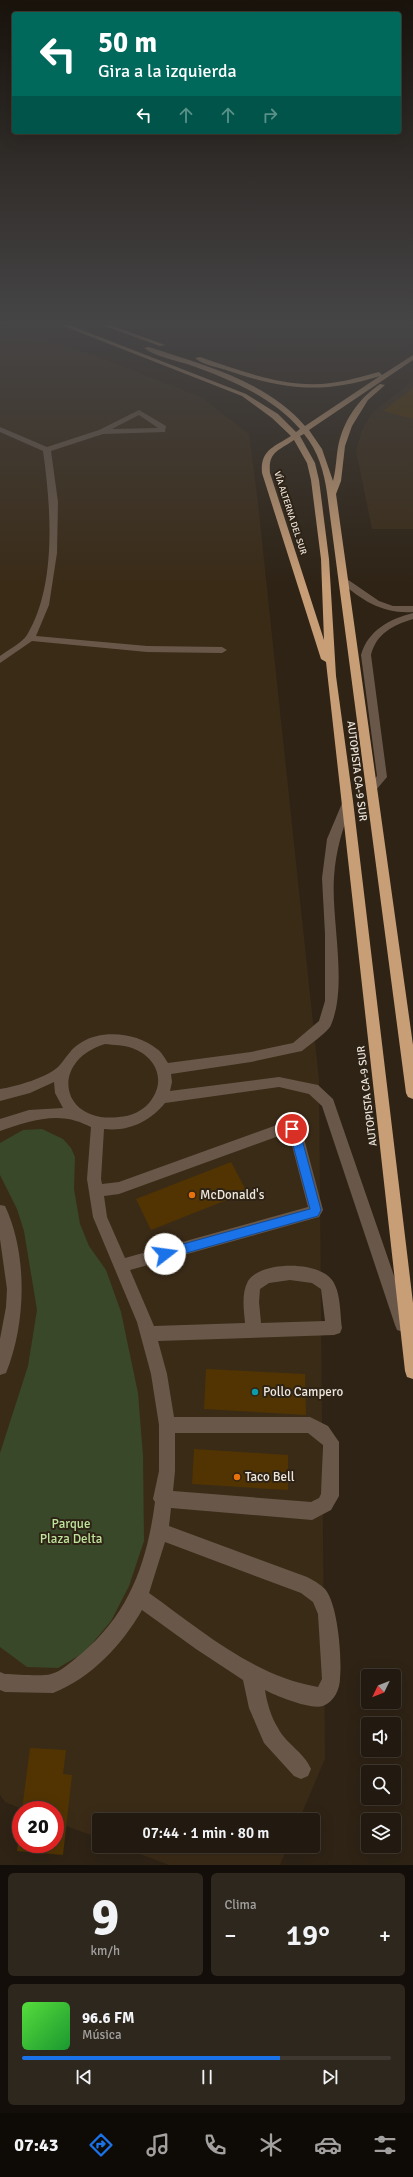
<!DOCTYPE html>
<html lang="es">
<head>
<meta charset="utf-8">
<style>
	:root { --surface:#221a10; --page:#2e271e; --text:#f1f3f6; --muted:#a2a19f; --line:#3f3830; --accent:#1a73e8 }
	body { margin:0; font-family:Signika,sans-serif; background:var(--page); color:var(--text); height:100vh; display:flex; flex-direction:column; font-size:15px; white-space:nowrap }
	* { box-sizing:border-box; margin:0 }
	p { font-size:13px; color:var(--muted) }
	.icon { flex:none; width:22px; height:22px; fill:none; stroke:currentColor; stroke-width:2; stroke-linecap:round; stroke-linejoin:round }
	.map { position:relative; height:1865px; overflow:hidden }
	.sheet { display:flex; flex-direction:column; gap:8px; padding:8px; background:#130e09; flex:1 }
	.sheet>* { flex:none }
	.guide { position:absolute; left:12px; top:12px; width:389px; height:122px; border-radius:4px; box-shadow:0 4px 16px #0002,0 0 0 1px var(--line); background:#00695c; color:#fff; overflow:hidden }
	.needle { width:26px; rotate:227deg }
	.controls { position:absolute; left:361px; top:1669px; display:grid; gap:8px }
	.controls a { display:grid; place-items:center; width:40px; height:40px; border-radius:4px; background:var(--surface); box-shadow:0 4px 16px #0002,0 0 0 1px var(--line); font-size:20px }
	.speed { position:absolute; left:12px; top:1801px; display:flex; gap:8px; font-size:20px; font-weight:700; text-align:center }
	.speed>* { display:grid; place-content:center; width:52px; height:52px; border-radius:50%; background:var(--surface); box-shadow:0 4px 16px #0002,0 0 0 1px var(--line); line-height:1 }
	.speed .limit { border:6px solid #d22; background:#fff; color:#111 }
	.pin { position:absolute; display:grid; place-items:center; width:34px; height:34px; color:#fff; margin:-17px; border:2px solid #fff; border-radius:50%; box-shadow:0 1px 4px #0007 }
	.me { position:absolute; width:44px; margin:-22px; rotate:75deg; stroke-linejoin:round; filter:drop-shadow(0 0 3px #0008) }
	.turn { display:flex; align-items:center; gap:14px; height:84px; padding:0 20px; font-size:18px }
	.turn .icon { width:52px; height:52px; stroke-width:2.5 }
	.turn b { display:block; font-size:28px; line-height:34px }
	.lanes { display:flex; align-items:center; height:38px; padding:0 20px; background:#0003; justify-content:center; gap:20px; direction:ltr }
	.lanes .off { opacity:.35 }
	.big { font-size:30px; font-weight:600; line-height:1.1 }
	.sheet .tile { flex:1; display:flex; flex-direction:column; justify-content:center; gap:6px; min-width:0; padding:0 14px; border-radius:6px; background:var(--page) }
	.sheet .dial { align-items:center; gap:0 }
	.dial b { font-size:52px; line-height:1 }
	.song { display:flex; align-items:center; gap:12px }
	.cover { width:48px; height:48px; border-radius:6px; background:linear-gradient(135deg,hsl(110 70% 55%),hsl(130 70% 35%)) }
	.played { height:4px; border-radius:2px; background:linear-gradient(90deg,var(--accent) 70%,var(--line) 70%) }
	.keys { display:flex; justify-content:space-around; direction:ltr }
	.heat { display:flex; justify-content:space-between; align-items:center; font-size:22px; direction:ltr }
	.sheet .tiles { flex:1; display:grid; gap:8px; grid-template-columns:1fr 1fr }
	.tile:last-child { grid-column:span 2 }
	.trip { position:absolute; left:92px; top:1813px; width:228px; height:40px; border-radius:4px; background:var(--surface); box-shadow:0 4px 16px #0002,0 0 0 1px var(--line); font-weight:600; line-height:40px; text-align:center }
	.tabs { display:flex; height:64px; justify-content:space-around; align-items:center; background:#0e0a06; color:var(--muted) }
	.tabs .icon { width:28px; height:28px }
	.tabs .current { color:var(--accent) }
	.tabs b { font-size:18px; color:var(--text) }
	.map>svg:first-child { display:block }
	.built { fill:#3a2b17 }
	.green { fill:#384828 }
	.building { fill:#513402 }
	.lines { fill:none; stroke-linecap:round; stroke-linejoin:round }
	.minor { fill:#695849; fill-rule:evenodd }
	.highway { fill:#c89e77; fill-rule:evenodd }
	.route { fill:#1a73e8; stroke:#114b97 }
	.food-dot { fill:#e8710a; stroke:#2e2315; stroke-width:1.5 }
	.culture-dot { fill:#0f9aa8; stroke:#2e2315; stroke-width:1.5 }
	.labels { text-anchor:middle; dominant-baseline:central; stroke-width:4; stroke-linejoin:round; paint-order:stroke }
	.far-street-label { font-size:9px; fill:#eee7de; stroke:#2e2315 }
	.street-label { font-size:11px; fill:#eee7de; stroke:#2e2315 }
	.near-poi-label { font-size:13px; fill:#eee7de; stroke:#2e2315; text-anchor:start }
	.near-park-label { font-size:13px; fill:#bee49c; stroke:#2e2315 }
</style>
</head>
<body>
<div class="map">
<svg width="413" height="1865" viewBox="0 0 413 1865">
	<rect width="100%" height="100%" fill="#2e2315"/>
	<path class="built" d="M0,325l96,31 105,41 48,37 9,69 61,576 6,680 -26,61h-200v18l-44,-16v-12h-30l-20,-8 -5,-7z
		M413,380v149h-41l-16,-78 6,-21 10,-17z
		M119,1846h169l-8,19h-111z"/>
	<path class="green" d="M42,1129l21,10 8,9 4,9 -1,32 6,35 9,22 17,24 15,42 17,81 5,63 1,85 -15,45 -18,35 -26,31 -27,16 -31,-1 -27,-20v-194l28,-87 9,-56 -13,-79 -7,-22 -17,-34v-32l23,-13z"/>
	<path class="building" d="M413,388v31l-30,-8z
		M231,1162l16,30 -96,38 -15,-31z
		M206,1369l99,5 1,41 -102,-6z
		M194,1449l94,6v35l-96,-6z
		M30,1748l36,2 -3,24 9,1 -9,80 -46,-4 3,-25 1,18h34v-34h-33z"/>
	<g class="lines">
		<path class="minor" d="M139,410l27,16 -1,6 -62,2 -52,17 7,51 -1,51 -8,52 -13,31 111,10 75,1 5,3 -5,3 -75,-1 -115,-11 -32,22v-7c8,-6 22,-13 27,-21 30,-50 24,-128 16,-184l-43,-19v-5l47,20 52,-17zM139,415l19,13 -46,1z
			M344,577l35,24 14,5h20v6c-29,2 -51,-11 -72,-30l-1,-2z
			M413,613v6c-20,6 -37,15 -42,36l16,122 -11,13 -4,1 -5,-3 10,-12 -16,-121c7,-25 29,-36 52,-42z
			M348,797l5,4c-10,27 -17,47 -19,76 -3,43 14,108 -3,148 -3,7 -22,20 -29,26l-5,1 -46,10 -80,12 1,8 -2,9 109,-14 39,8 15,14 78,226 -2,5 -6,2 -6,-2 -2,-5 -73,-219 -13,-12 -30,-7 -114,16c-15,18 -36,29 -61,26l-3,50 1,5 17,-2 169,-61 12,6 2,4 21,79 -4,7 -189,53 24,56 91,-3c-1,-13 -4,-29 3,-42 12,-20 71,-20 84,-1 9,12 8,34 10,48l-2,5 -6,2 -176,6 9,33 7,43h136l18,9 11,16v54l-8,14 -19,10 -141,-12 -2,18 138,51c6,3 13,7 18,12 13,15 17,69 15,89 0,11 -6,24 -17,28 -12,4 -47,-10 -58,-16 2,13 6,27 13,38 8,16 26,24 33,41l-3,7 -7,3 -7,-3 -30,-33 -15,-35 -6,-28 -47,-31 -54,-39c-20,35 -51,68 -89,83l-48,-1 -5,-2v-18l5,2c11,0 37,3 46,0 10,-2 22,-14 30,-20 48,-40 66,-91 74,-152l-2,-3 6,-28v-46l-8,-51 -14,-52 -44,-105 -6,-38 4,-52c-5,-2 -10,-5 -15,-6 -24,-8 -53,2 -76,10v-12l29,-9 34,-2 -8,-15 -1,-11 -24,11 -30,8v-12c15,-2 49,-12 59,-23 8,-9 12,-18 23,-24 21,-13 56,-9 75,7 5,3 8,10 11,14l83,-11 42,-9 26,-22 6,-20v-67l-3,-56 5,-39 16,-38zM105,1044c9,1 19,1 27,4 25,9 35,34 17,55 -8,9 -18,13 -30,14 -59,7 -70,-56 -14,-73zM287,1133l2,1 19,73 -183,51 -18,-41 -3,-21 15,-2zM290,1280l22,3 9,6 4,32 -64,2 -2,-21 1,-13 9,-6zM175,1433h133l15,12 -2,49 -2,4 -8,4 -138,-11 2,-20zM165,1542l136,51 12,9 5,12 4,65 -4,8c-65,-11 -117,-57 -169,-94z
			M0,1205l5,1c23,49 21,118 1,167l-6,2v-36l6,-32 1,-18 -7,-50z"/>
		<path class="highway" d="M61,325h8l177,69 32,20 18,18 4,-3c-28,-33 -73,-51 -113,-65 -13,-4 -33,-8 -43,-16l5,-1c54,18 118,34 156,79l75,-50c-58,18 -94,14 -151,-5 -11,-4 -26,-6 -34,-13l5,-1c42,14 86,32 131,26 17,-2 32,-7 48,-11l3,3 31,-20v5l-104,70 13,19 11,32c3,-11 3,-22 5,-34 5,-26 20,-48 42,-63l5,1 -17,15 -16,26 -7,20 -4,35 -5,13 77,551v54l-5,-2 -2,-4 -79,-600c-3,-22 -9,-42 -23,-59l-4,2 15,27 4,17 10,79 7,117 17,125 60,502v76l-6,-2 -2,-6 -79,-709 -5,-3 -59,-186c-2,-23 12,-26 29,-37l-19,-18 -30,-22zM294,440l13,23 4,17 10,79 3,81 -54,-167c-2,-21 8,-22 24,-33z
			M102,325h8l55,20 -5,1z"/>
	</g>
	<linearGradient id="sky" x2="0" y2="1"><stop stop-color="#19130c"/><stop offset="0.55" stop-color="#464546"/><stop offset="1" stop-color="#464546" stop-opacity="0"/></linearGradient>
	<rect width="413" height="586" fill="url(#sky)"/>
	<path class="route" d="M292,1125l8,7 21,78 -3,6 -153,43 -4,-2 -2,-3 2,-4 4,-1 145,-40 -20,-75 -3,-5z"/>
	<g class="food-dot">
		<circle cx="192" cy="1195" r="4"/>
		<circle cx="237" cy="1477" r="4"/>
	</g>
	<circle class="culture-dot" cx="255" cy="1392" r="4"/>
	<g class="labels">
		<g class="far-street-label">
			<text transform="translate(290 513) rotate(72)">VÍA ALTERNA DEL SUR</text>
		</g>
		<g class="street-label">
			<text transform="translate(357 771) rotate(83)">AUTOPISTA CA-9 SUR</text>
			<text transform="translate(367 1096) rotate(-97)">AUTOPISTA CA-9 SUR</text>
		</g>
		<g class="near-poi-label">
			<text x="200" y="1195">McDonald's</text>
			<text x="263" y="1392">Pollo Campero</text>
			<text x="245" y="1477">Taco Bell</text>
		</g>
		<g class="near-park-label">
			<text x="71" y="1524">Parque<tspan x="71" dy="15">Plaza Delta</tspan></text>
		</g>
	</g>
</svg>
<div class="controls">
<a><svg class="needle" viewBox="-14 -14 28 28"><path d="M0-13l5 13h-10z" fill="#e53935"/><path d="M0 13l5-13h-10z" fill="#a2a19f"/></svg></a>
<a><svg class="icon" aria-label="sound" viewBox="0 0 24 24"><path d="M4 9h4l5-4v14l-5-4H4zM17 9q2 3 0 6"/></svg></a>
<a><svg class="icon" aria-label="search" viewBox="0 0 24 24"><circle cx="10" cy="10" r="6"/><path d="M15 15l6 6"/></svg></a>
<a><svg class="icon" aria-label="layers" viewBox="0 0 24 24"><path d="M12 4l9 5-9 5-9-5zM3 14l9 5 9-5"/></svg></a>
</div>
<div class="speed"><div class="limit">20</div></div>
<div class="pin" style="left:292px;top:1129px;background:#d93025"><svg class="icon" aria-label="arrive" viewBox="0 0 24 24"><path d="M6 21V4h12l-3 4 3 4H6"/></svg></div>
<svg class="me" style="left:165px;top:1254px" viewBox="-20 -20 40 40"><circle r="19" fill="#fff"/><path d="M0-13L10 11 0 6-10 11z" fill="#1a73e8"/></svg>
<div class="trip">07:44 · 1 min · 80 m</div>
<div class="guide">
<div class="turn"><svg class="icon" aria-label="left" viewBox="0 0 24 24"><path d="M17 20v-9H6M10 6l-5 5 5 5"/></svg><div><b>50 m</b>Gira a la izquierda</div></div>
<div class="lanes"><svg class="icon" aria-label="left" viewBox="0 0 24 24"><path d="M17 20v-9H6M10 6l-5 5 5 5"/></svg><svg class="icon off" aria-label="ahead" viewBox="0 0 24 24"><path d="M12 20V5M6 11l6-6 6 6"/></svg><svg class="icon off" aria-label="ahead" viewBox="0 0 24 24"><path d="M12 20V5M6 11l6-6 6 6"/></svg><svg class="icon off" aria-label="right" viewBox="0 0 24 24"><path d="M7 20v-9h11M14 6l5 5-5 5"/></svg></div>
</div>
</div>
<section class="sheet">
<div class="tiles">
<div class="tile dial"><b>9</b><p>km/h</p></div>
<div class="tile"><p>Clima</p>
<div class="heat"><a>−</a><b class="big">19°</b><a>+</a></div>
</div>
<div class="tile">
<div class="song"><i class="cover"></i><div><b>96.6 FM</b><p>Música</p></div></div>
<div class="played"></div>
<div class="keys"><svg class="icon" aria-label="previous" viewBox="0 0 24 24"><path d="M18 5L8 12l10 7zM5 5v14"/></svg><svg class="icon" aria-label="pause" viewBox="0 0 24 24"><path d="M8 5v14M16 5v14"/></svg><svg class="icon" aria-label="next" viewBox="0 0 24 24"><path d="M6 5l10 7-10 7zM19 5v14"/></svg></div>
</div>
</div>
</section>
<nav class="tabs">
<b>07:43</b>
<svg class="icon current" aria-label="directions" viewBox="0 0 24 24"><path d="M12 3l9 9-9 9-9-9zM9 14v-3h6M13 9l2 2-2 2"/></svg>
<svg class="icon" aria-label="music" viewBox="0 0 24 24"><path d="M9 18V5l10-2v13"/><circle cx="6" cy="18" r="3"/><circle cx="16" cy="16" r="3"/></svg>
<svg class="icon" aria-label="phone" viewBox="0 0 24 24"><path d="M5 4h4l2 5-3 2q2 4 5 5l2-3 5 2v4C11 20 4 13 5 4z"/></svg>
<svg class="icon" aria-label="climate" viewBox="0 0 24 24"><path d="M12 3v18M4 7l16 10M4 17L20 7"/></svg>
<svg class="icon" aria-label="car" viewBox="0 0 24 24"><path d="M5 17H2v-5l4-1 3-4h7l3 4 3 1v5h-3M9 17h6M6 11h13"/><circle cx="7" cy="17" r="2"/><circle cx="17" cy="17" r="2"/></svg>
<svg class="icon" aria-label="filters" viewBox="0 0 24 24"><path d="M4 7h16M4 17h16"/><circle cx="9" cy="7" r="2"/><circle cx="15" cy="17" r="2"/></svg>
</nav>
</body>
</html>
